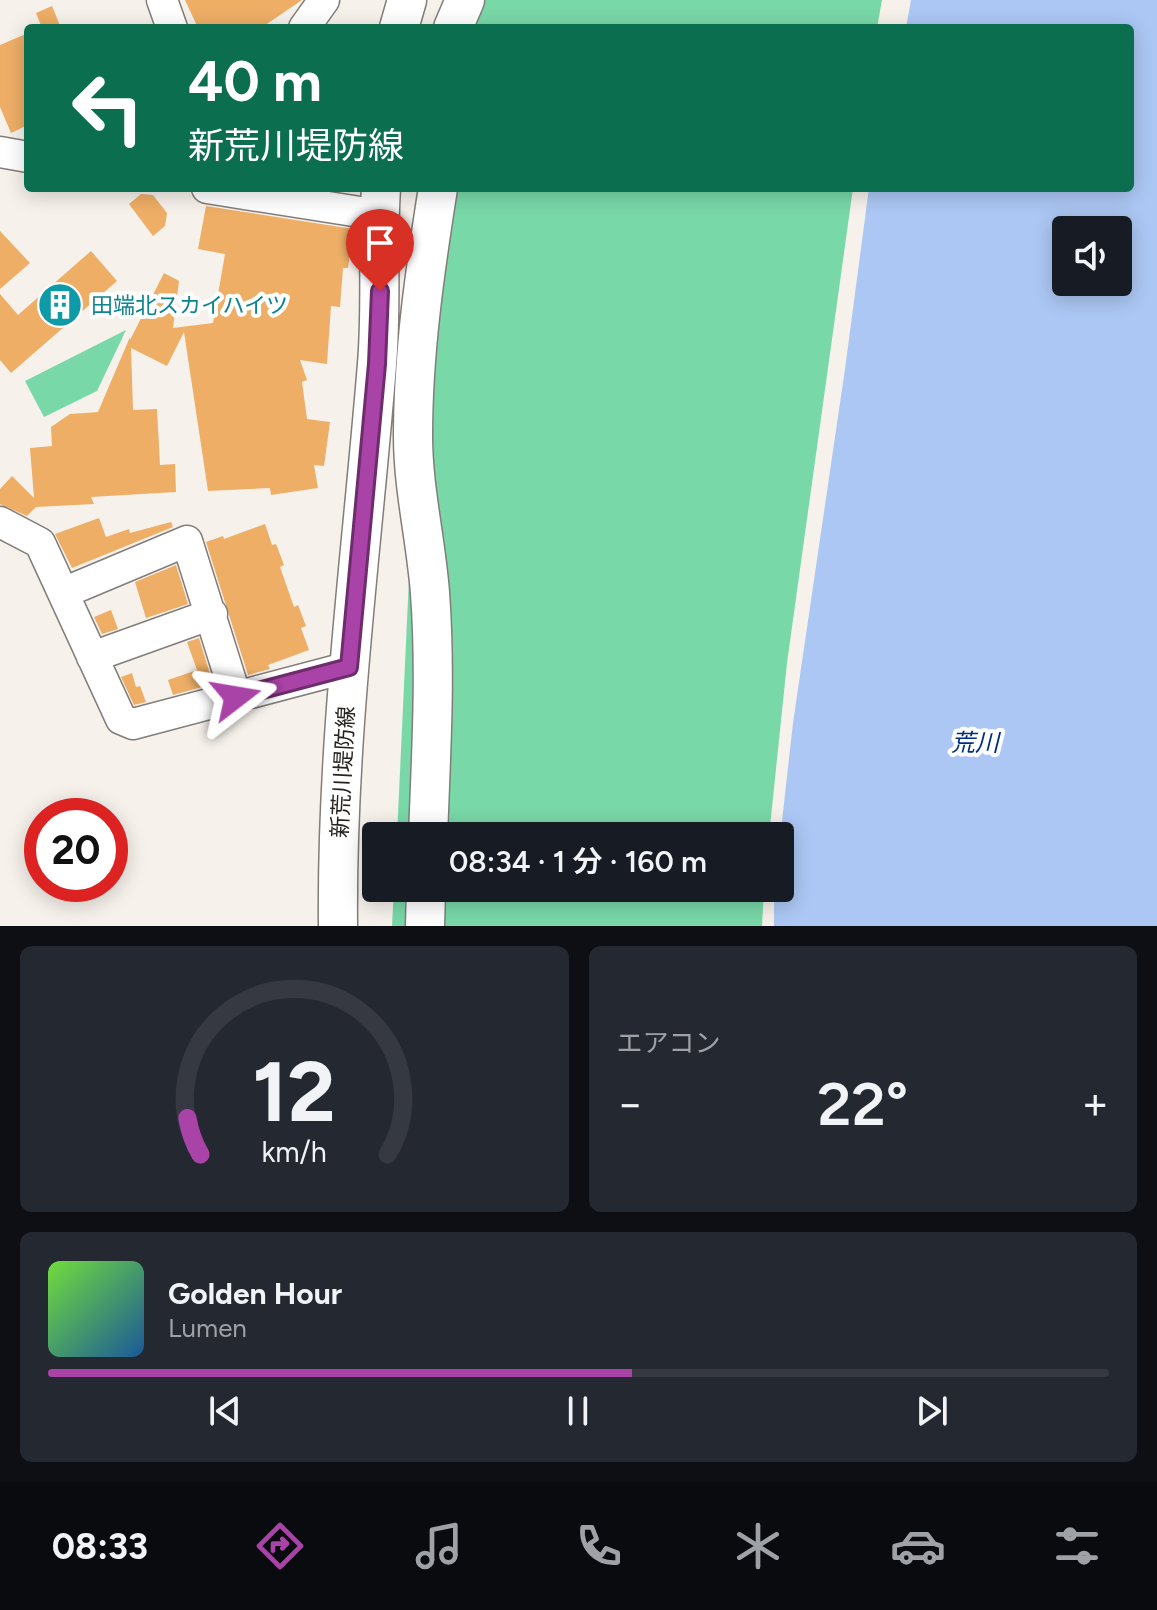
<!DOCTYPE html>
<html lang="ja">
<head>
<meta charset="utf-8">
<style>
	:root { --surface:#171b24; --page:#242831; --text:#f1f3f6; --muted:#9ea1a6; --line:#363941; --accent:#aa43a7 }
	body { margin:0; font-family:Figtree,"Noto Sans JP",sans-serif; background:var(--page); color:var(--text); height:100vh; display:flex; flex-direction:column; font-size:30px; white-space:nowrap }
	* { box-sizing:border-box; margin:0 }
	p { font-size:26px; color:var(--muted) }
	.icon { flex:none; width:44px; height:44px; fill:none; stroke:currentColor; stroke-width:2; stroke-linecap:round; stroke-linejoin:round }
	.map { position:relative; height:926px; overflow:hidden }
	.panel { display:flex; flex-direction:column; gap:20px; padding:20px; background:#0d0f14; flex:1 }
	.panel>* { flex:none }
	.banner { position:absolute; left:24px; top:24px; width:1110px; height:168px; border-radius:8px; box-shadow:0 4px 20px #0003; background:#0b6e4f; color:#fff; overflow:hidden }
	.controls { position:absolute; left:1052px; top:216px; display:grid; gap:16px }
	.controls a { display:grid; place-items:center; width:80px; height:80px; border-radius:8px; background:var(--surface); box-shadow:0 4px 20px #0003; font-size:40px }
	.speed { position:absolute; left:24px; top:798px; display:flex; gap:16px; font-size:40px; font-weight:700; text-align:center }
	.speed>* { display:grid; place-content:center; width:104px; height:104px; border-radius:50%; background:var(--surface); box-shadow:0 4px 20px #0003; line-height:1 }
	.speed .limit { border:12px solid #d22; background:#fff; color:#111 }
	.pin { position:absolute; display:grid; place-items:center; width:68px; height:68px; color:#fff; margin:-82px -34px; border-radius:50% 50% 50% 0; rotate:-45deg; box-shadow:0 0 8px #0007 }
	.pin .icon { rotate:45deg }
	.me { position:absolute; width:88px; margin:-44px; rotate:76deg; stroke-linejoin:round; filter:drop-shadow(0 0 6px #0008) }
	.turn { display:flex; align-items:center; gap:28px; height:168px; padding:0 32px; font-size:36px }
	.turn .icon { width:104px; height:104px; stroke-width:2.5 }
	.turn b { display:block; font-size:56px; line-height:68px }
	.big { font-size:60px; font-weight:600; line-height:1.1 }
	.panel .widget { flex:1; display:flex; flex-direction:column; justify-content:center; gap:12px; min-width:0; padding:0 28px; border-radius:12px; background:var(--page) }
	.panel .dial { align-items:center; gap:0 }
	.dial svg { height:208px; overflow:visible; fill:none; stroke:var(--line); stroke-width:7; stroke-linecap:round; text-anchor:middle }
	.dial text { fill:var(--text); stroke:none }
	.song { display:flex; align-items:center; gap:24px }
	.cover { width:96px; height:96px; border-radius:12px; background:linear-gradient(135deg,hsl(100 70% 55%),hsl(210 70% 35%)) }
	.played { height:8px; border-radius:4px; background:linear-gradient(90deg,var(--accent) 55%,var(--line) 55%) }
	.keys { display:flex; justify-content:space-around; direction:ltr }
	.heat { display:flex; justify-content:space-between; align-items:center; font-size:44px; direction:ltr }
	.panel .tiles { flex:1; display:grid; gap:20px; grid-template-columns:1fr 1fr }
	.widget:last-child { grid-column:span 2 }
	.trip { position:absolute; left:362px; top:822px; width:432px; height:80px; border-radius:8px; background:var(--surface); box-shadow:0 4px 20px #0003; font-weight:600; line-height:80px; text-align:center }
	.dock { display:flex; height:128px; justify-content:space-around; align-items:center; background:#090b0e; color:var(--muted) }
	.dock .icon { width:56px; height:56px }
	.dock .on { color:var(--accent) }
	.dock b { font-size:36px; color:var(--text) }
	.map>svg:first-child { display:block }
	.green { fill:#79d8a8 }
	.water { fill:#acc7f4; fill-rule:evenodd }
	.building { fill:#eeae66 }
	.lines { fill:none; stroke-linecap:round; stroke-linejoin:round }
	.minor-casing { stroke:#827d79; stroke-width:33 }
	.major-casing { stroke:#827d79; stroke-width:41 }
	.minor { stroke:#fff; stroke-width:30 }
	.major { stroke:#fff; stroke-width:38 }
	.route-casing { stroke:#6e2c6d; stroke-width:20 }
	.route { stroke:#aa43a7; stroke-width:14 }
	.labels { text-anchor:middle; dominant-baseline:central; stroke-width:8; stroke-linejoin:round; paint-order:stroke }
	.culture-label { font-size:22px; fill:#0d838f; stroke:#fff; text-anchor:start }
	.street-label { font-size:22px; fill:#262422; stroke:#fff }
	.water-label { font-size:24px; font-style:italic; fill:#002c7e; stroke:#fff }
</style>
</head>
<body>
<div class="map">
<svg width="1157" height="926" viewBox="0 0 1157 926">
	<rect width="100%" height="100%" fill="#f6f1eb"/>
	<path class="green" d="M479,0h403l-5,28h-404z
		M449,188h404l-66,475 -18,173h-372l16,-344z
		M126,330l-29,61 -53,26 -19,-36z
		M394,888h370l-2,38h-370z"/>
	<path class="water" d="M911,0h246v926h-383v-38h6v-49l13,-116 52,-354 24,-181h261v-160h-224zM1066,230h52v52h-52z"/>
	<path class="building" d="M185,0h117l-41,28h-63z
		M52,6l9,22h-19l-6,-15z
		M28,33v92l-17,8 -11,-26v-62z
		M141,194l12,1 14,18 -2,13 -12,10 -24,-32z
		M206,206l147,23 -5,39h-5l-3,39 -9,-1 -4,58 -27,-4 7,20 -5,2 5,37 23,3 -6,44 -10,-1 4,23 -47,7 -1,-7 -62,3 -24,-159 -17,34 -36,-18 2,62 24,-1 3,56 15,-1 1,28 -85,5 3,7 -58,3 -9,9 -27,-12v-15l12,-13 22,22 -4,-50 22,-2 -1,-19 19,-13 28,-2 32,-75v3l34,-67 15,8 -6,47 40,-5 12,-69 -27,-5z
		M0,231l30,32 -30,26z
		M91,251l26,30 -106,92 -11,-13v-66l18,21z
		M99,518l7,19 23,-8 1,4 41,-11 2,5 -101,41 -17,-34z
		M265,524l7,21 4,-1 8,21 -4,2 14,40 4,-2 8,21 -5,2 8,22 -41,15 2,4 -22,6 -42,-133 17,-6 1,3z
		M176,565l12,39 -42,14 -11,-36z
		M111,610l7,19 -16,5 -8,-17z
		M199,638l14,46 -40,11 -5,-15 29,-10 -10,-28z
		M132,673l4,14 4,-1 6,16 -12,3 -13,-28z"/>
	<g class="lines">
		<g class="minor-casing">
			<path id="minor" d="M162,0l10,28
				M304,28l20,-28
				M0,152l28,5
				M207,188l172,27
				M0,522l40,21 81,176 12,5 216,-57
				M63,593l124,-52 49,156
				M92,657l120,-43"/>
		</g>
		<g class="major-casing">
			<path id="major" d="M399,28l8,-28
				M453,28l12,-28
				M428,836c3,-81 8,-162 2,-243 -4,-53 -17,-104 -17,-157 0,-83 12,-166 25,-248
				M338,926c-2,-188 24,-375 39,-562 5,-59 0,-117 4,-176
				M425,926l1,-38"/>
		</g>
		<use href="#minor" class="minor"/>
		<use href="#major" class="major"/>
	</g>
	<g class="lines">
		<g class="route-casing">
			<path id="route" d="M236,697l113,-30 28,-303 3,-73"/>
		</g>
		<use href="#route" class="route"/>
	</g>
	<defs>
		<g id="building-disc" transform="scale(2.3)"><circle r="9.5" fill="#0f9aa8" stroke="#fff"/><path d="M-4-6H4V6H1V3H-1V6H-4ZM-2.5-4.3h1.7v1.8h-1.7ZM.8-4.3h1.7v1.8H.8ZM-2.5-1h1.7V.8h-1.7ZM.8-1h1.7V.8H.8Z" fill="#fff"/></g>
	</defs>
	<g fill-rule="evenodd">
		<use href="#building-disc" x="60" y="305"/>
	</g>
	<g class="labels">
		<g class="culture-label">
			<text x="91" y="305">田端北スカイハイツ</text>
		</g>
		<g class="street-label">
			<text transform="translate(343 772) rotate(-87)">新荒川堤防線</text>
		</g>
		<g class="water-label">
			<text x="975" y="742">荒川</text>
		</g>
	</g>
</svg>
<div class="controls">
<a><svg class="icon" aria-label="sound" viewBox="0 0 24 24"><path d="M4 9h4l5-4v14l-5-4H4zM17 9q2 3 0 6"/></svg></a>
</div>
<div class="speed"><div class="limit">20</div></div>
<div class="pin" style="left:380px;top:291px;background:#d93025"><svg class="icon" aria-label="arrive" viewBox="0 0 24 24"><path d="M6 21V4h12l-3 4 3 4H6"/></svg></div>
<svg class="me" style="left:236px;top:697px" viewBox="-20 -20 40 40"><path d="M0-17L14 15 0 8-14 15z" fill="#aa43a7" stroke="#fff" stroke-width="4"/></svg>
<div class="trip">08:34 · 1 分 · 160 m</div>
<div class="banner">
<div class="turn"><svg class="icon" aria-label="left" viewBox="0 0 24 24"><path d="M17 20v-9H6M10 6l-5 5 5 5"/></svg><div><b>40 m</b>新荒川堤防線</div></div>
</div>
</div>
<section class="panel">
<div class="tiles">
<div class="widget dial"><svg viewBox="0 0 100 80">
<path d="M14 69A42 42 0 1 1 86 69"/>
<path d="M14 69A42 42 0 0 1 9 55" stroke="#aa43a7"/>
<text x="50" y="56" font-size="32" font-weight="700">12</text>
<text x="50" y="72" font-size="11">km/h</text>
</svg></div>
<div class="widget"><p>エアコン</p>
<div class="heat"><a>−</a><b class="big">22°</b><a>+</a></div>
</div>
<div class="widget">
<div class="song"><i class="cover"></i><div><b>Golden Hour</b><p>Lumen</p></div></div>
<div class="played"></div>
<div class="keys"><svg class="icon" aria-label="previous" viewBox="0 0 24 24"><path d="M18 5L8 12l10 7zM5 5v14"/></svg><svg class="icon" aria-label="pause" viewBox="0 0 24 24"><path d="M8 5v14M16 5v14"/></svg><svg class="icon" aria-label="next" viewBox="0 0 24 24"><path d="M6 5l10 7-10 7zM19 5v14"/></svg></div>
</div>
</div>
</section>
<nav class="dock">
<b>08:33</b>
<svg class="icon on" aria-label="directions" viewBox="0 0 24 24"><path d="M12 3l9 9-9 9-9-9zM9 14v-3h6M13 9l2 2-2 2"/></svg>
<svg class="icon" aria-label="music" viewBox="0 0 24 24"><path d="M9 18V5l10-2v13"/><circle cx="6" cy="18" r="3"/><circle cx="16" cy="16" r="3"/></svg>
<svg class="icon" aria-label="phone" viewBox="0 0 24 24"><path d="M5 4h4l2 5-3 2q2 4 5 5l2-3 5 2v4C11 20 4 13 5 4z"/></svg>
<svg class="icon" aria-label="climate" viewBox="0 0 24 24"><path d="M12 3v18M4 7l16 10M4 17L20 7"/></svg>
<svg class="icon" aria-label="car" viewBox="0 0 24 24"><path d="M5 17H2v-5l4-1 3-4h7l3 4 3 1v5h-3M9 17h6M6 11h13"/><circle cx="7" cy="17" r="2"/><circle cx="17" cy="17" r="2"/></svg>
<svg class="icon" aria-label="filters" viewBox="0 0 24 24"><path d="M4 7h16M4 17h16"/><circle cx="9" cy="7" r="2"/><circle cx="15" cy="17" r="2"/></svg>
</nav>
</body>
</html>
